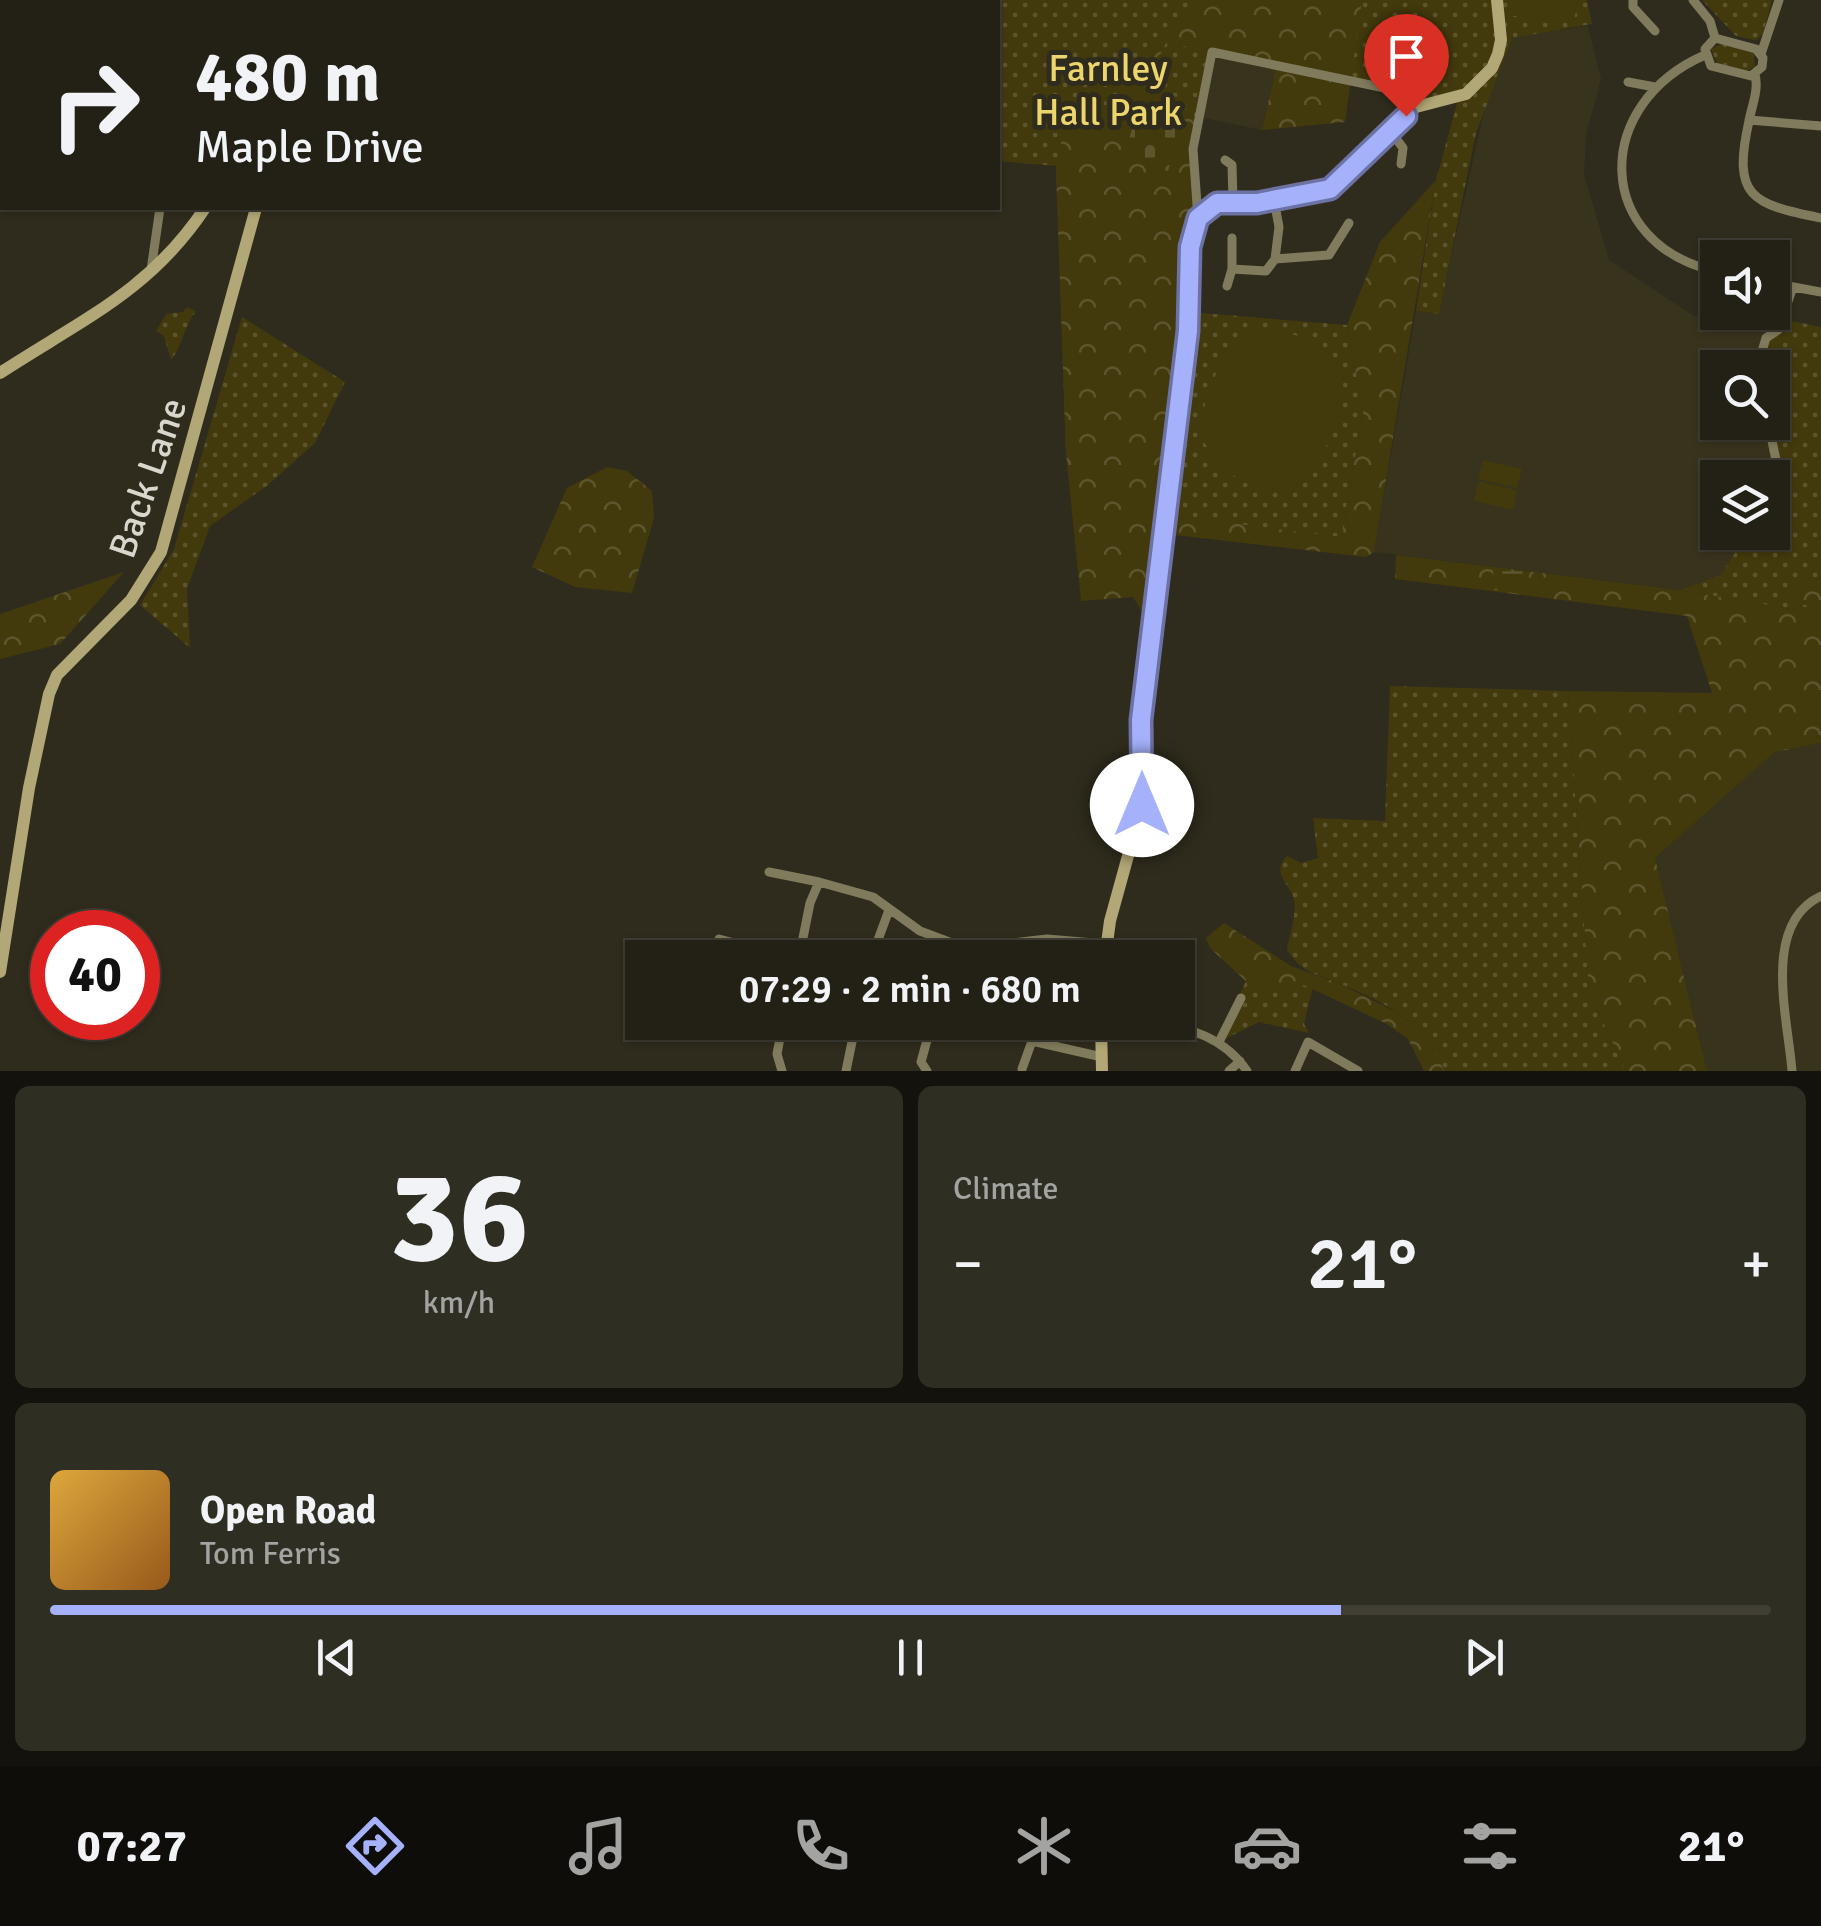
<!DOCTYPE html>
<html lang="en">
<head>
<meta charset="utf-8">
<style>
	:root { --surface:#232116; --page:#2f2e23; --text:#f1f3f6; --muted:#a3a3a1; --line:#403e35; --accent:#a6b1fc }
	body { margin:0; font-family:Signika,sans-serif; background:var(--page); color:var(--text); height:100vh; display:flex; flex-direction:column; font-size:38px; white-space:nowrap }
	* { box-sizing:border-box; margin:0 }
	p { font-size:32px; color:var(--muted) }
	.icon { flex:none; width:55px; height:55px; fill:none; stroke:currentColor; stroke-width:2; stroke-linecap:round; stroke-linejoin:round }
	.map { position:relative; height:1071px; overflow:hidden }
	.panel { display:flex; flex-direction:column; gap:15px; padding:15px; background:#13120c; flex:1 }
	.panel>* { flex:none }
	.guide { position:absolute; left:0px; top:0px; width:1000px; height:210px; box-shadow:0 2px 8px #0004,0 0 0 2px var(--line); background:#232116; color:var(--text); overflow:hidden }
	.fabs { position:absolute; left:1700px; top:240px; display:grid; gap:20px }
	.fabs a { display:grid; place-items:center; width:90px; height:90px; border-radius:0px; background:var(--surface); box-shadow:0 2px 8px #0004,0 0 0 2px var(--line); font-size:50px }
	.speed { position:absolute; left:30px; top:910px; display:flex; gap:20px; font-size:50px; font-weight:700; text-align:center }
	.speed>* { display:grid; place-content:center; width:130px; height:130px; border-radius:50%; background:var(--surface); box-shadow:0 2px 8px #0004,0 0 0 2px var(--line); line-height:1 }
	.speed .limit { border:15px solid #d22; background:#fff; color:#111 }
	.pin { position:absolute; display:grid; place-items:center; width:85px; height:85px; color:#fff; margin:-102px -42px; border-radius:50% 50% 50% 0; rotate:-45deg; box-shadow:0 0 10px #0007 }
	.pin .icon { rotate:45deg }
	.me { position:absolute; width:110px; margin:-55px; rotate:0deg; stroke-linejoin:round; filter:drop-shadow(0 0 8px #0008) }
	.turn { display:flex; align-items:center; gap:35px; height:210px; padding:0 30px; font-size:45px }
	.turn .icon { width:130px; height:130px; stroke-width:2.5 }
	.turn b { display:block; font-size:70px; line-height:85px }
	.big { font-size:75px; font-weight:600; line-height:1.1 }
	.panel .tile { flex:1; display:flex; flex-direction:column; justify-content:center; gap:15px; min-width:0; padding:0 35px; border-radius:15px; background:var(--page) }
	.panel .dial { align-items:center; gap:0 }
	.dial b { font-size:130px; line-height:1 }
	.song { display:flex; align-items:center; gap:30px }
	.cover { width:120px; height:120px; border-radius:15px; background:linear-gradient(135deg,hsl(40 70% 55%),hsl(30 70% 35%)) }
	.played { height:10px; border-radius:5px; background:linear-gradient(90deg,var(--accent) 75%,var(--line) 75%) }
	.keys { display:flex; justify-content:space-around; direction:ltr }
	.heat { display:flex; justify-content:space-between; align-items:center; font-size:55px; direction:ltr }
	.panel .tiles { flex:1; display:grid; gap:15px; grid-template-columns:1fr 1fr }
	.tile:last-child { grid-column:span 2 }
	.trip { position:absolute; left:625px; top:940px; width:570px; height:100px; border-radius:0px; background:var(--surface); box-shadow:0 2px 8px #0004,0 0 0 2px var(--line); font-weight:600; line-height:100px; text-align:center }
	.tabs { display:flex; height:160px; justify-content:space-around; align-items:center; background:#0e0d09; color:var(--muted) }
	.tabs .icon { width:70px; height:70px }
	.tabs .current { color:var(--accent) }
	.tabs b { font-size:45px; color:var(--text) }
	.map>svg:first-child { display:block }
	.built { fill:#38331d }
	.green { fill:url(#green-dots) }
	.forest { fill:url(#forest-crowns) }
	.wetland { fill:url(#wetland-marsh) }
	.cemetery { fill:url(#cemetery-stones) }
	.pitch { fill:#42390c }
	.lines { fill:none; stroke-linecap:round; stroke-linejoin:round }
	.street { stroke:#817b5d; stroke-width:9 }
	.secondary { stroke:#b1a777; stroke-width:12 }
	.route-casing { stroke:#6c73a4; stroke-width:25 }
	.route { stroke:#a6b1fc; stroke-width:18 }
	.labels { text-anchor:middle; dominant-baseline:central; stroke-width:10; stroke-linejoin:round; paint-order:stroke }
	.park-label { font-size:38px; fill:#ecd56d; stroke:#2f2c1d }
	.street-label { font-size:38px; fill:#d8d6cd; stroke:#2f2c1d }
</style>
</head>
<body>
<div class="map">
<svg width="1821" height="1071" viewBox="0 0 1821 1071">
	<defs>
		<pattern id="green-dots" width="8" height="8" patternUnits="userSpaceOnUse" patternTransform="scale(2.5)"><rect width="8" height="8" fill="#42390c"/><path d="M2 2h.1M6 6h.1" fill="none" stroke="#5d552e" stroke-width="1.8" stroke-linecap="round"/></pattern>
		<pattern id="forest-crowns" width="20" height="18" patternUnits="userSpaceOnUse" patternTransform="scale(2.5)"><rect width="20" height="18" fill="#42390c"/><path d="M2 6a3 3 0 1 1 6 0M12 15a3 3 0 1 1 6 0" fill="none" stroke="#5d552e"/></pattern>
		<pattern id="wetland-marsh" width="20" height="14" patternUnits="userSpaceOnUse" patternTransform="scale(2.5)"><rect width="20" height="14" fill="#42390c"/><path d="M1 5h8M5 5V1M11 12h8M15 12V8" fill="none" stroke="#5d552e"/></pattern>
		<pattern id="cemetery-stones" width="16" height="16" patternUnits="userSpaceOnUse" patternTransform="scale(2.5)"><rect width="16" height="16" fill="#42390c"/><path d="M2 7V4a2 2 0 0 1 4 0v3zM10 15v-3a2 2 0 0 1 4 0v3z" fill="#5d552e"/></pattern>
	</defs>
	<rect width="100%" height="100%" fill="#2f2c1d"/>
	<path class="built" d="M1588,26l13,53 -15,56 -2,39 25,86 85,56 84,14 -21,37 -39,1v54l50,1 12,56 -7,12 -1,-13h-54v54l29,1 -26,42 -42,15 -305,-38 42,-241 22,3 51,-224 23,-53z
		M1212,52l65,11 -15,67 -63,-13z
		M1821,743v328h-114l-52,-213 120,-106z"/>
	<path class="green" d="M922,0h665l5,24 -80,14 -36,95 -37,181 -23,-3 20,-131 22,-80 -42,7 -12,-15 -192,-40 -13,65 -133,336 -10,-287 -58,-5v-159z
		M1702,0h70l-9,34 -7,6 -20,-4z
		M1721,44l32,8 2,14 -8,5 -30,-8 -6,-14z
		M187,307l9,4c-13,17 -12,32 -25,49l-7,-24 -8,-5 10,-17 17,-2z
		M1189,312l158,13 16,88 -22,124 -174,-21z
		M242,317l103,65 -30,61 -47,42 -58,41 -23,63 3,59 -50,-43 34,-56z
		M1792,321l29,6v287l-142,-24 42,-15 26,-42 25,-1 1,-41 7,-13 -8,-56v-54l-15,-1 9,-29z
		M1390,686l178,5 21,301 37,79h-182c-21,-50 -57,-68 -106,-88 -26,-12 -34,-8 -51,-33 2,-14 10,-37 7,-50 -4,-17 -24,-26 -7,-44l14,7 17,-5 -5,-40 72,3z
		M1252,967l61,20 -9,37 5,9 -50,-11 -40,20z"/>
	<path class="forest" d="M1191,0h171l-17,122 -83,8 15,-67 -111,-20 -26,53 28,74 20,-70 6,1v15l5,1 -6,32 3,52 -29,314 174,22 22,-124 -16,-88 33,-83 56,-62 -62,372 -8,5 -200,-23 -13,96 -20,-33 -52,4 -15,-148 -10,-284 11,-55 24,-18 21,8 38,-63 41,-27z
		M607,467l20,4 25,20 2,27 -22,75 -57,-6 -43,-20 35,-79z
		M1396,555l283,35 142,24v129l-46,9 -120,106 52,213h-81l-37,-79 -21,-301 144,2 -25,-77 -292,-37z
		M124,572l-64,72 -60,15v-45z
		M1798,578l23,5v27l-29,-9 -3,-12z
		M1224,923l67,43 47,17 58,29 34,26 14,33h-20l-16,-32 -23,-16 -90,-42 -8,10 -37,-6 -40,-37 -4,-10z"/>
	<path class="wetland" d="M1493,567l32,4 1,24 -32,-5z"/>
	<path class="cemetery" d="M1145,88l43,12 -20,71 -45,-13z"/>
	<path class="pitch" d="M1509,0h68l-3,23 -67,-8z
		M1254,331c119,0 102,81 48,153 -46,16 -88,-11 -103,-55 8,-34 20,-82 55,-98z
		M1483,460l39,9 -5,19 -39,-9z
		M1478,481l39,9 -4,20 -39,-9z"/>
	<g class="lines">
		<path class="street" d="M168,0l1,2
			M1633,0v7l22,24
			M1693,0l17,21 5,17
			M449,2l1,-2
			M1715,38l41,11 7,9 -1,9 -11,9 -40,-10 -6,-17z
			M1761,54l18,-54
			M1705,55c-113,49 -113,189 13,217
			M1755,74c4,16 -3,31 -6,47 -17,76 2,83 72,97
			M1628,82l27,5
			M1749,120l72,6
			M1392,133l11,15 -2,16
			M1225,160l7,5 1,36
			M1274,200l5,27 -4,32 54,-4 20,-32
			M1198,218l-5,-69 19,-97 192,40 12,15
			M1232,238v31l34,2 9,-12
			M151,270l9,-62
			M1772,283l49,9
			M1227,286l5,-17
			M1757,368l9,-30 12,-8 15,-43
			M1768,422l12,57
			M769,872l50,10
			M719,939l72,19
			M875,948l14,-38
			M799,958l11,-55 9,-21 54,15 47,34 32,12 35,3 60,-7 59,5
			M726,1022l53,13
			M1151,1022c38,5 74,16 96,49
			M1101,1025l45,-3
			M1219,1042l22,-44
			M1022,1069l10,-28 70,16
			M782,1071l-5,-17 6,-32
			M846,1071l8,-39
			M927,1071l-6,-9 11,-40
			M1229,1071l11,-10
			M1295,1071l13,-29 50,29
			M1792,1071c-4,-53 -31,-147 29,-175"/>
		<path class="secondary" d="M296,2l1,-2
			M0,373c81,-53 150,-82 205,-165
			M1105,958l5,-37 32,-116 2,-116 44,-358 2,-84 8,-29 19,-15h40l73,-14 86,-82 50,-13 26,-26 6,-14 3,-14 -4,-40
			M0,972l29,-184 20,-94 8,-19 74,-75 30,-48 95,-344
			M1101,1022l1,49"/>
	</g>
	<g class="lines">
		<g class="route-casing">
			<path id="route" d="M1142,805l-1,-85 47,-389 2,-84 8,-29 19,-15h40l73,-14 76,-73"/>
		</g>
		<use href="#route" class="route"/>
	</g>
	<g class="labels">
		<g class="park-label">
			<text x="1108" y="68">Farnley<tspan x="1108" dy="44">Hall Park</tspan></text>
		</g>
		<g class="street-label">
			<text transform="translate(148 478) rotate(-71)">Back Lane</text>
		</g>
	</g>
</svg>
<div class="fabs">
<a><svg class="icon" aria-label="sound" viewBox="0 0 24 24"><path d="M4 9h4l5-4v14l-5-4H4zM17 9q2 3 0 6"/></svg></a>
<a><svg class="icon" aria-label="search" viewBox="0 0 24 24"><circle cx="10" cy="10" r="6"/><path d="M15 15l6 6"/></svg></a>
<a><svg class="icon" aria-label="layers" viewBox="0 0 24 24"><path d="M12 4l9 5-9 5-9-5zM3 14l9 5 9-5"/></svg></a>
</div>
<div class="speed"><div class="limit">40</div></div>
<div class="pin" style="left:1406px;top:116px;background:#d93025"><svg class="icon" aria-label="arrive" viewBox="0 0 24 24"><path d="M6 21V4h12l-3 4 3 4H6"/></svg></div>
<svg class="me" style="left:1142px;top:805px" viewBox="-20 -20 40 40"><circle r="19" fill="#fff"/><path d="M0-13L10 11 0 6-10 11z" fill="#a6b1fc"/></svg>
<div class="trip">07:29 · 2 min · 680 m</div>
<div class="guide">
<div class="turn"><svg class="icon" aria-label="right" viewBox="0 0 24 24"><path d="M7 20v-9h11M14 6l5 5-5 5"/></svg><div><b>480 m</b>Maple Drive</div></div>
</div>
</div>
<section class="panel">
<div class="tiles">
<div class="tile dial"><b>36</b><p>km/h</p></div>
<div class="tile"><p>Climate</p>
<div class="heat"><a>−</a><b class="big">21°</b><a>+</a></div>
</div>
<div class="tile">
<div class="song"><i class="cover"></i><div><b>Open Road</b><p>Tom Ferris</p></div></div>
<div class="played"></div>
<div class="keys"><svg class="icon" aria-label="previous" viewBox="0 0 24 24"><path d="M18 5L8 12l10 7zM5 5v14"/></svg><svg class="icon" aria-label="pause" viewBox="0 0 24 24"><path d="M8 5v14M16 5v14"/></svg><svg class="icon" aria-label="next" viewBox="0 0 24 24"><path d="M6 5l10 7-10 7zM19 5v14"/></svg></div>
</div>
</div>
</section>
<nav class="tabs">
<b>07:27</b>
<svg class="icon current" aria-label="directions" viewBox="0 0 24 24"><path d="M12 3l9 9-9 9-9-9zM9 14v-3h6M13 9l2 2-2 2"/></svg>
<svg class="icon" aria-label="music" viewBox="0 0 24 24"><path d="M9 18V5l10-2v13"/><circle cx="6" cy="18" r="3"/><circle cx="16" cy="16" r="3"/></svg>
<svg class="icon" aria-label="phone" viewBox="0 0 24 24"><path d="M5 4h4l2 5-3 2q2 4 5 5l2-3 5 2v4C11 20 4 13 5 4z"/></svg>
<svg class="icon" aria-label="climate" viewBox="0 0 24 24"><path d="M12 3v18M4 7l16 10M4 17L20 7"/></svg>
<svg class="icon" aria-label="car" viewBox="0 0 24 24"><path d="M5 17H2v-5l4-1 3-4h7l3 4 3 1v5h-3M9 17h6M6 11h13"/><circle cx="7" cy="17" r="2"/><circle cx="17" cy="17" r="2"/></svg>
<svg class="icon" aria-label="filters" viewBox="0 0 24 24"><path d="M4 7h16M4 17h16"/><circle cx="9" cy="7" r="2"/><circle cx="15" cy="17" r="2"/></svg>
<b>21°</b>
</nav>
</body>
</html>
